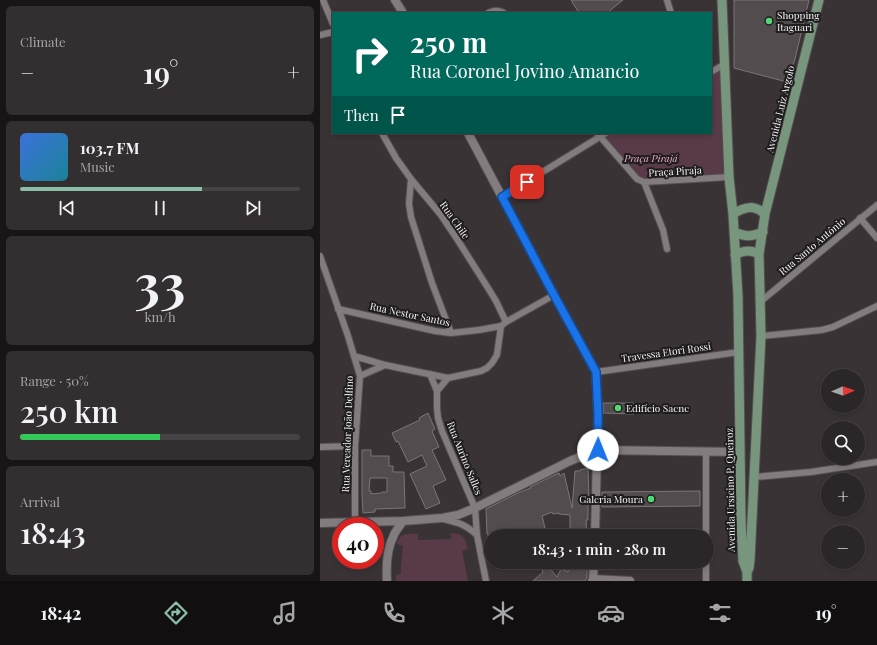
<!DOCTYPE html>
<html lang="en">
<head>
<meta charset="utf-8">
<style>
	:root { --surface:#2b2628; --page:#332e30; --text:#f1f3f6; --muted:#a6a5a8; --line:#474345; --accent:#8abfa5 }
	body { margin:0; font-family:"Playfair Display",serif; background:var(--page); color:var(--text); height:100vh; display:flex; flex-direction:column; font-size:15px; white-space:nowrap }
	* { box-sizing:border-box; margin:0 }
	p { font-size:13px; color:var(--muted) }
	.icon { flex:none; width:22px; height:22px; fill:none; stroke:currentColor; stroke-width:2; stroke-linecap:round; stroke-linejoin:round }
	.map { position:relative; flex:1; overflow:hidden }
	.panel { display:flex; flex-direction:column; gap:6px; padding:6px; background:#181516; width:320px }
	.panel>* { flex:none }
	.hud { position:absolute; left:12px; top:12px; width:380px; height:122px; border-radius:0px; box-shadow:0 2px 6px #0003,0 0 0 1px var(--line); background:#00695c; color:#fff; overflow:hidden }
	.needle { width:26px; rotate:88deg }
	.buttons { position:absolute; left:501px; top:369px; display:grid; gap:8px }
	.buttons a { display:grid; place-items:center; width:44px; height:44px; border-radius:50%; background:var(--surface); box-shadow:0 2px 6px #0003,0 0 0 1px var(--line); font-size:20px }
	.speed { position:absolute; left:12px; top:517px; display:flex; gap:8px; font-size:20px; font-weight:700; text-align:center }
	.speed>* { display:grid; place-content:center; width:52px; height:52px; border-radius:50%; background:var(--surface); box-shadow:0 2px 6px #0003,0 0 0 1px var(--line); line-height:1 }
	.speed .limit { border:6px solid #d22; background:#fff; color:#111 }
	.pin { position:absolute; display:grid; place-items:center; width:34px; height:34px; color:#fff; margin:-17px; border-radius:8px; box-shadow:0 2px 6px #0006 }
	.me { position:absolute; width:44px; margin:-22px; rotate:1deg; stroke-linejoin:round; filter:drop-shadow(0 0 3px #0008) }
	.turn { display:flex; align-items:center; gap:14px; height:84px; padding:0 12px; font-size:18px }
	.turn .icon { width:52px; height:52px; stroke-width:2.5 }
	.turn b { display:block; font-size:28px; line-height:34px }
	.then { display:flex; align-items:center; height:38px; padding:0 12px; background:#0003; gap:8px; font-size:15px }
	.big { font-size:30px; font-weight:600; line-height:1.1 }
	.panel .card { flex:1; display:flex; flex-direction:column; justify-content:center; gap:6px; min-width:0; padding:0 14px; border-radius:6px; background:var(--page) }
	.panel .dial { align-items:center; gap:0 }
	.dial b { font-size:52px; line-height:1 }
	.song { display:flex; align-items:center; gap:12px }
	.cover { width:48px; height:48px; border-radius:6px; background:linear-gradient(135deg,hsl(220 70% 55%),hsl(190 70% 35%)) }
	.played { height:4px; border-radius:2px; background:linear-gradient(90deg,var(--accent) 65%,var(--line) 65%) }
	.keys { display:flex; justify-content:space-around; direction:ltr }
	.heat { display:flex; justify-content:space-between; align-items:center; font-size:22px; direction:ltr }
	.charge { height:6px; border-radius:3px; background:linear-gradient(90deg,#34c759 50%,var(--line) 0) }
	.trip { position:absolute; left:164px; top:529px; width:230px; height:40px; border-radius:20px; background:var(--surface); box-shadow:0 2px 6px #0003,0 0 0 1px var(--line); font-weight:600; line-height:40px; text-align:center }
	.menu { display:flex; height:64px; justify-content:space-around; align-items:center; background:#110f10; color:var(--muted) }
	.menu .icon { width:28px; height:28px }
	.menu .current { color:var(--accent) }
	.menu b { font-size:18px; color:var(--text) }
	main { display:flex; flex:1; min-height:0 }
	.map>svg:first-child { display:block }
	.green { fill:#593a49 }
	.building { fill:#524c4f; stroke:#7b7578; fill-rule:evenodd }
	.lines { fill:none; stroke-linecap:round; stroke-linejoin:round }
	.minor-casing { stroke:#544f51; stroke-width:8 }
	.tertiary-casing { stroke:#544f51; stroke-width:10 }
	.secondary-casing { stroke:#544f51; stroke-width:11 }
	.minor { stroke:#827c7f; stroke-width:6 }
	.tertiary { stroke:#827c7f; stroke-width:8 }
	.secondary { stroke:#78967d; stroke-width:9 }
	.route-casing { stroke:#114b97; stroke-width:10 }
	.route { stroke:#1a73e8; stroke-width:7 }
	.poi-dot { fill:#54d672; stroke:#1e1c1d; stroke-width:1.5 }
	.labels { text-anchor:middle; dominant-baseline:central; stroke-width:4; stroke-linejoin:round; paint-order:stroke }
	.poi-label { font-size:10px; fill:#f7f3f4; stroke:#1e1c1d; text-anchor:start }
	.street-label { font-size:10px; fill:#f7f3f4; stroke:#1e1c1d }
	.park-label { font-size:10px; font-style:italic; fill:#e8acc9; stroke:#1e1c1d }
</style>
</head>
<body>
<main>
<section class="panel">
<div class="card"><p>Climate</p>
<div class="heat"><a>−</a><b class="big">19°</b><a>+</a></div>
</div>
<div class="card">
<div class="song"><i class="cover"></i><div><b>103.7 FM</b><p>Music</p></div></div>
<div class="played"></div>
<div class="keys"><svg class="icon" aria-label="previous" viewBox="0 0 24 24"><path d="M18 5L8 12l10 7zM5 5v14"/></svg><svg class="icon" aria-label="pause" viewBox="0 0 24 24"><path d="M8 5v14M16 5v14"/></svg><svg class="icon" aria-label="next" viewBox="0 0 24 24"><path d="M6 5l10 7-10 7zM19 5v14"/></svg></div>
</div>
<div class="card dial"><b>33</b><p>km/h</p></div>
<div class="card"><p>Range · 50%</p><b class="big">250 km</b><div class="charge"></div></div>
<div class="card"><p>Arrival</p><b class="big">18:43</b></div>
</section>
<div class="map">
<svg width="557" height="581" viewBox="0 0 557 581">
	<rect width="100%" height="100%" fill="#393336"/>
	<path class="green" d="M405,64l4,113 -85,5 -44,-45 7,-4h104v-61z
		M131,533c12,1 13,3 17,15l-1,1 -5,2 6,30h-72v-6l5,-1v-8l2,-20 -4,-1 -2,-2c4,-11 11,-9 21,-9v6l33,-1z"/>
	<path class="building" d="M251,0h52l-16,13h-28z
		M414,0h75l-14,59 -8,23 -53,-14z
		M283,403h30l1,11 -31,-1z
		M108,413l7,16 -3,2 7,16 -7,3 14,30 -13,6 7,17 -14,6 -16,-35 17,-8 -5,-11 -14,7 -10,-21 -2,1 -4,-9 28,-13 -1,-2z
		M42,450h9v6h18v10h4v6h11l1,36 -30,1v3l-12,1 -1,-19zM50,478h17v14h-5v1l-11,1v-3h-2z
		M268,468l1,31h-1v21h-2l1,16h-17v-21l-11,-1v-1l-6,1 -1,-2 -10,4 5,20h-59v-2h-1l-1,-25 32,-16 13,-5 -1,-1 29,-14 1,3 4,-3 8,35 3,-37h5v-1z
		M380,491v15l-98,1v-15z
		M249,564l18,3v11l-2,3h-52l10,-9 -1,-1 6,-5 9,11 4,-8 7,3z"/>
	<g class="lines">
		<g class="minor-casing">
			<path id="minor" d="M3,0l10,24
				M347,0l4,13
				M168,13c6,-3 11,-3 16,0
				M0,35l13,-3
				M391,72l14,-8
				M62,133l14,25 15,21 30,36 16,24 31,49 8,13 10,21
				M277,133l40,46 7,3 85,-5
				M91,179l-2,25 2,13 21,66 19,50
				M324,182l19,48 4,19
				M182,197l104,-64
				M540,218l17,20
				M0,256l28,80 12,40 -5,70v76
				M440,302l117,-97
				M18,309l97,22 16,2 28,-3 22,-4 5,-4 48,-27
				M441,336l61,-6 11,-3 44,-21
				M34,356l31,9 63,13
				M276,372l143,-20
				M110,374l7,17v17l1,10 4,13 33,77 2,27 9,46
				M40,376l25,-11
				M117,391l11,-13 33,-7 6,-3 5,-5 5,-8 4,-29
				M0,447l35,-1
				M435,477l56,-5 66,-10
				M123,519c16,4 22,5 34,16
				M386,536v-84
				M386,562v19"/>
		</g>
		<g class="tertiary-casing">
			<path id="tertiary" d="M75,0l8,13
				M148,133l86,162 42,77 2,41 -3,123
				M0,523l83,-2 39,-3 16,-3 17,-7 95,-47 27,-11 143,2
				M273,579l37,2
				M67,581c-1,-15 0,-33 7,-46 2,-5 6,-9 9,-14
				M272,581l1,-2 1,-17"/>
		</g>
		<g class="secondary-casing">
			<path id="secondary" d="M402,0l7,177 4,37 5,82 3,224 2,41 4,11
				M413,214c13,-8 21,-9 32,0
				M414,232c12,5 17,5 29,0
				M415,255c9,-5 15,-5 24,-1
				M427,581v-9l2,-4 1,-8 11,-224 -2,-82 6,-40 54,-214"/>
		</g>
		<use href="#minor" class="minor"/>
		<use href="#tertiary" class="tertiary"/>
		<use href="#secondary" class="secondary"/>
	</g>
	<g class="lines">
		<g class="route-casing">
			<path id="route" d="M207,182l-25,15 52,98 42,77 2,41v37"/>
		</g>
		<use href="#route" class="route"/>
	</g>
	<g class="poi-dot">
		<circle cx="449" cy="21" r="4"/>
		<circle cx="298" cy="408" r="4"/>
		<circle cx="331" cy="499" r="4"/>
	</g>
	<g class="labels">
		<g class="poi-label">
			<text x="457" y="15">Shopping<tspan x="457" dy="12">Itaguari</tspan></text>
			<text x="306" y="408">Edifício Saene</text>
			<text x="323" y="499" text-anchor="end">Galeria Moura</text>
		</g>
		<g class="street-label">
			<text transform="translate(460 109) rotate(-76)">Avenida Luiz Argolo</text>
			<text transform="translate(355 171) rotate(-3)">Praça Piraja</text>
			<text transform="translate(135 220) rotate(55)">Rua Chile</text>
			<text transform="translate(492 246) rotate(-40)">Rua Santo Antônio</text>
			<text transform="translate(90 314) rotate(12)">Rua Nestor Santos</text>
			<text transform="translate(346 352) rotate(-8)">Travessa Etori Rossi</text>
			<text transform="translate(27 434) rotate(-88)">Rua Vereador João Delfino</text>
			<text transform="translate(145 458) rotate(68)">Rua Aurino Salles</text>
			<text transform="translate(410 490) rotate(-91)">Avenida Ursicino P. Queiroz</text>
		</g>
		<g class="park-label">
			<text x="331" y="158">Praça Pirajá</text>
		</g>
	</g>
</svg>
<div class="buttons">
<a><svg class="needle" viewBox="-14 -14 28 28"><path d="M0-13l5 13h-10z" fill="#e53935"/><path d="M0 13l5-13h-10z" fill="#a6a5a8"/></svg></a>
<a><svg class="icon" aria-label="search" viewBox="0 0 24 24"><circle cx="10" cy="10" r="6"/><path d="M15 15l6 6"/></svg></a>
<a>+</a>
<a>−</a>
</div>
<div class="speed"><div class="limit">40</div></div>
<div class="pin" style="left:207px;top:182px;background:#d93025"><svg class="icon" aria-label="arrive" viewBox="0 0 24 24"><path d="M6 21V4h12l-3 4 3 4H6"/></svg></div>
<svg class="me" style="left:278px;top:450px" viewBox="-20 -20 40 40"><circle r="19" fill="#fff"/><path d="M0-13L10 11 0 6-10 11z" fill="#1a73e8"/></svg>
<div class="trip">18:43 · 1 min · 280 m</div>
<div class="hud">
<div class="turn"><svg class="icon" aria-label="right" viewBox="0 0 24 24"><path d="M7 20v-9h11M14 6l5 5-5 5"/></svg><div><b>250 m</b>Rua Coronel Jovino Amancio</div></div>
<div class="then">Then<svg class="icon" aria-label="arrive" viewBox="0 0 24 24"><path d="M6 21V4h12l-3 4 3 4H6"/></svg></div>
</div>
</div>
</main>
<nav class="menu">
<b>18:42</b>
<svg class="icon current" aria-label="directions" viewBox="0 0 24 24"><path d="M12 3l9 9-9 9-9-9zM9 14v-3h6M13 9l2 2-2 2"/></svg>
<svg class="icon" aria-label="music" viewBox="0 0 24 24"><path d="M9 18V5l10-2v13"/><circle cx="6" cy="18" r="3"/><circle cx="16" cy="16" r="3"/></svg>
<svg class="icon" aria-label="phone" viewBox="0 0 24 24"><path d="M5 4h4l2 5-3 2q2 4 5 5l2-3 5 2v4C11 20 4 13 5 4z"/></svg>
<svg class="icon" aria-label="climate" viewBox="0 0 24 24"><path d="M12 3v18M4 7l16 10M4 17L20 7"/></svg>
<svg class="icon" aria-label="car" viewBox="0 0 24 24"><path d="M5 17H2v-5l4-1 3-4h7l3 4 3 1v5h-3M9 17h6M6 11h13"/><circle cx="7" cy="17" r="2"/><circle cx="17" cy="17" r="2"/></svg>
<svg class="icon" aria-label="filters" viewBox="0 0 24 24"><path d="M4 7h16M4 17h16"/><circle cx="9" cy="7" r="2"/><circle cx="15" cy="17" r="2"/></svg>
<b>19°</b>
</nav>
</body>
</html>
